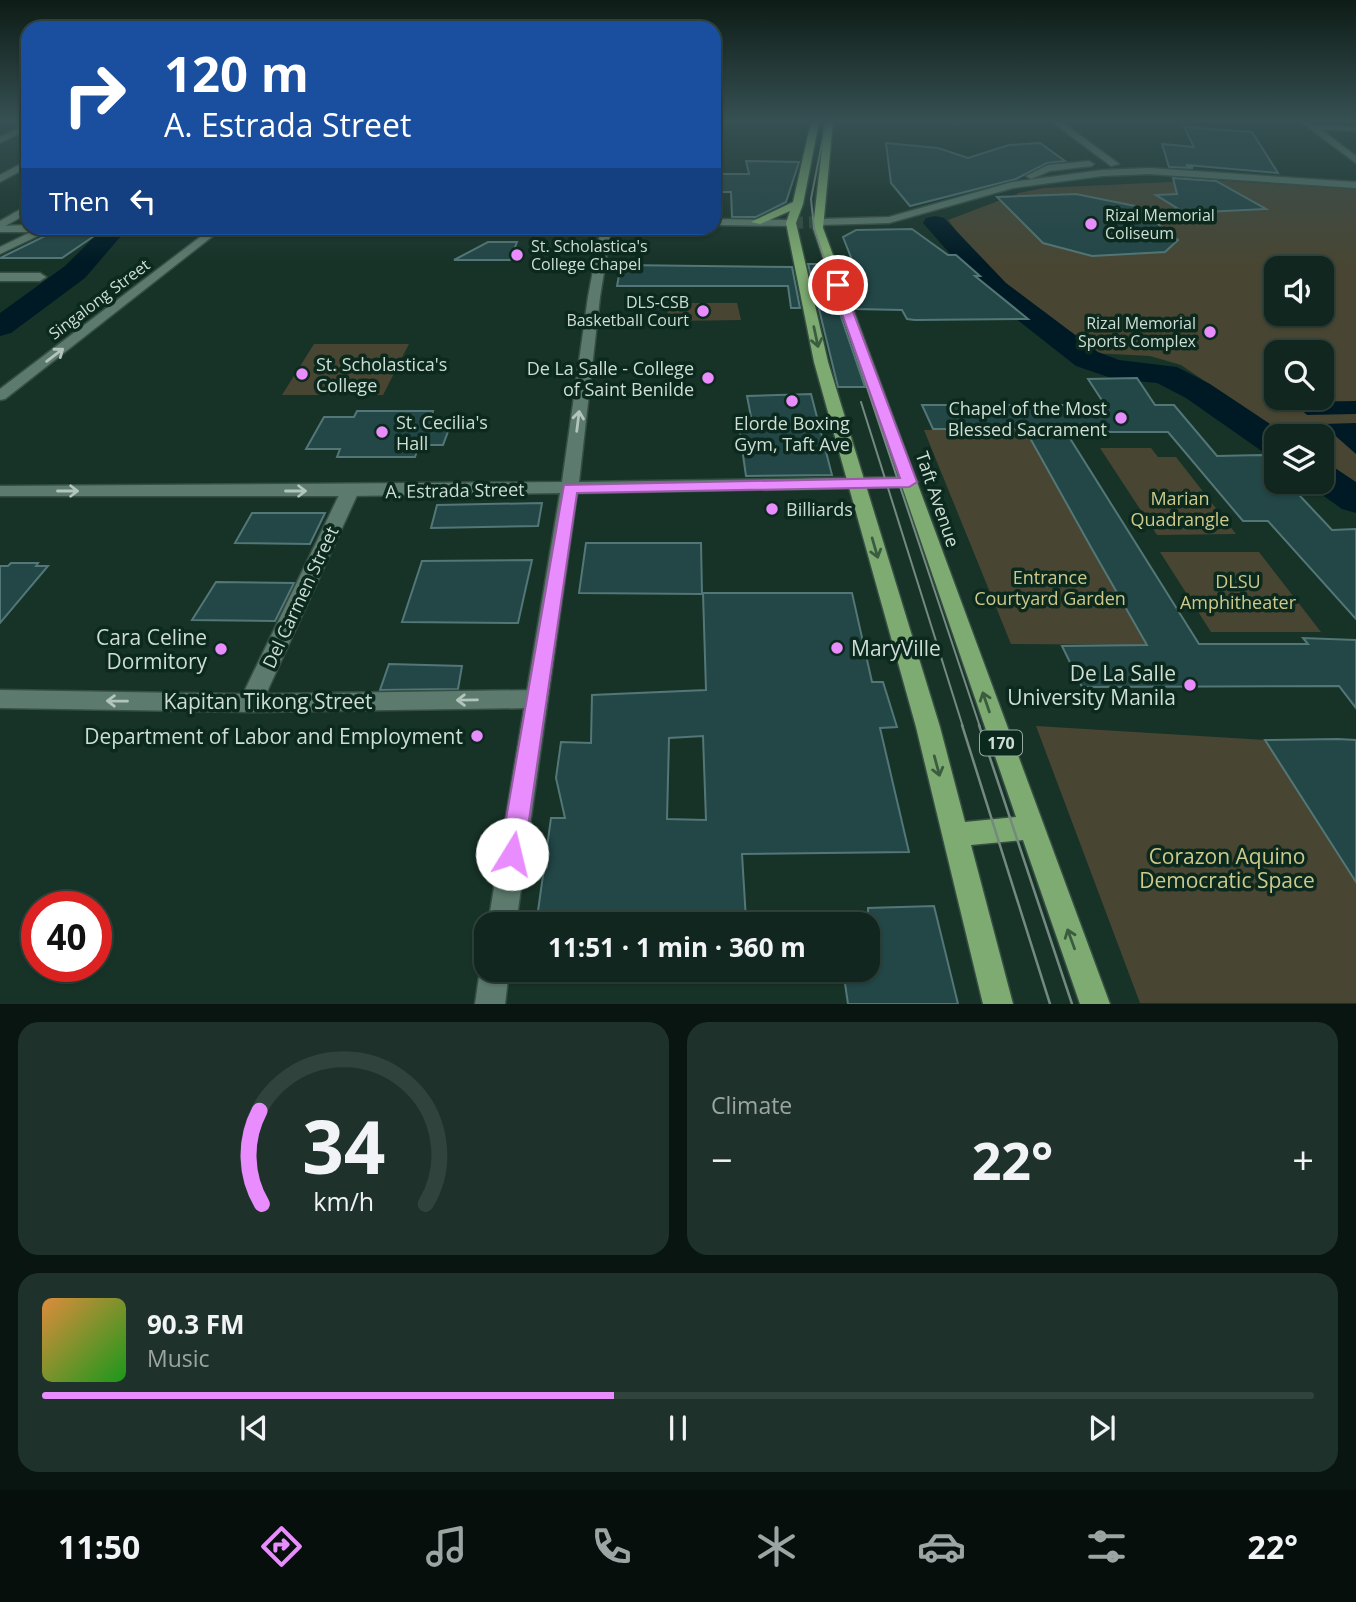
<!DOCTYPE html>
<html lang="en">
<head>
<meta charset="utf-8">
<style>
	:root { --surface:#11261e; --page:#1e322b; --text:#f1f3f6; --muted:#9ca5a4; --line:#30433c; --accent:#e98dfe }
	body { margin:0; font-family:"Open Sans",sans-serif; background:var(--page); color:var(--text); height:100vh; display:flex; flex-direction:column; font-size:26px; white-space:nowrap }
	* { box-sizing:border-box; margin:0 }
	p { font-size:23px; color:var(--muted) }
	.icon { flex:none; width:38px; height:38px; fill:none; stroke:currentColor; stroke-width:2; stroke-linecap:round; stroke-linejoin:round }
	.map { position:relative; height:1004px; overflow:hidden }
	.side { display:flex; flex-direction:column; gap:18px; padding:18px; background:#091510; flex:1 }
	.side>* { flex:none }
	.hud { position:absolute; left:21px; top:21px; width:700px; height:214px; border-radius:21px; box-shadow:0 2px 5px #0004,0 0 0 2px var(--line); background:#1a4fa0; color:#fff; overflow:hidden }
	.controls { position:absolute; left:1264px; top:256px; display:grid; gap:14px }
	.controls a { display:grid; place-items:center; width:70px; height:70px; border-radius:14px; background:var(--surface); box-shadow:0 2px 5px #0004,0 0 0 2px var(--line); font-size:35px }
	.speed { position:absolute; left:21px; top:891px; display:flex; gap:14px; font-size:35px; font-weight:700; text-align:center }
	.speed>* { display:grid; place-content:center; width:91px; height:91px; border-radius:50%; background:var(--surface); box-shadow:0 2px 5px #0004,0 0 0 2px var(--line); line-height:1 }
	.speed .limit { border:10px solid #d22; background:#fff; color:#111 }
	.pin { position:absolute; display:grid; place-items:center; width:60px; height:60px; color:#fff; margin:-30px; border:4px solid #fff; border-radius:50%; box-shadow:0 2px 7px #0007 }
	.me { position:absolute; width:77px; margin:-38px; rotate:9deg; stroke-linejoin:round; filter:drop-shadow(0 0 5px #0008) }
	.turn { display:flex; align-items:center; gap:24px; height:147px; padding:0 28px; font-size:32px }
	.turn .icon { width:91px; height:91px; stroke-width:2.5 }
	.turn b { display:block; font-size:49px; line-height:60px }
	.then { display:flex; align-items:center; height:66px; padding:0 28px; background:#0003; gap:14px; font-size:26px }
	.big { font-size:52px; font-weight:700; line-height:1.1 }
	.side .card { flex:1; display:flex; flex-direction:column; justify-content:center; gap:10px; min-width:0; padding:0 24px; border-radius:21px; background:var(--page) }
	.side .dial { align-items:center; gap:0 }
	.dial svg { height:182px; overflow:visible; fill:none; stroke:var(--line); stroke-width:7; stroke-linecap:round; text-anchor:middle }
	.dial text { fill:var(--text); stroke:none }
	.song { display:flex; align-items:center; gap:21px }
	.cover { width:84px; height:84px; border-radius:10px; background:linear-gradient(135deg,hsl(30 70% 55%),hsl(120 70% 35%)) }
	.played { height:7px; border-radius:4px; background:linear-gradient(90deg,var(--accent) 45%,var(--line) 45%) }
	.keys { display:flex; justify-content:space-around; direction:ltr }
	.heat { display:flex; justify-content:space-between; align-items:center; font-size:38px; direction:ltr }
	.side .tiles { flex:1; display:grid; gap:18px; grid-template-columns:1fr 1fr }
	.card:last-child { grid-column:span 2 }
	.trip { position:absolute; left:474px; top:912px; width:406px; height:70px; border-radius:21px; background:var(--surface); box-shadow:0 2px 5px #0004,0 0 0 2px var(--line); font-weight:700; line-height:70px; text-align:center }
	.tab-bar { display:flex; height:112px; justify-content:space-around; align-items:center; background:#070f0c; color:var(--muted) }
	.tab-bar .icon { width:49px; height:49px }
	.tab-bar .active { color:var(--accent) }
	.tab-bar b { font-size:32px; color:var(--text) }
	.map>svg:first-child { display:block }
	.green { fill:#484633; fill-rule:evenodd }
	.water { fill:#001a25 }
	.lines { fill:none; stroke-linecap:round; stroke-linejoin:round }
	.river { fill:#001a25; fill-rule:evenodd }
	.building { fill:#234647; stroke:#537777; stroke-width:2; fill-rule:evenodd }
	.secondary-tunnel { stroke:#324d42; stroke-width:12; stroke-dasharray:12 6; stroke-linecap:butt }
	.street-casing { stroke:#364e43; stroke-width:3 }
	.secondary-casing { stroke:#364e43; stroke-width:3 }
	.primary-casing { stroke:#364e43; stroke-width:3 }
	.street { fill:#5c7a6d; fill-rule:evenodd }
	.secondary { fill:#5c7a6d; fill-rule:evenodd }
	.primary { fill:#7eab71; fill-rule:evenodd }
	.tram-far1 { stroke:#748a80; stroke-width:2 }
	.tram { stroke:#748a80; stroke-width:2.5 }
	.oneway { stroke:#3a5d3f }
	.oneway2 { stroke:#b2c5bc }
	.route { fill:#e98dfe; stroke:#975ca5; stroke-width:2 }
	.poi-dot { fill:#e98dfe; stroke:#0c291e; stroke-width:2.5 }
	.labels { text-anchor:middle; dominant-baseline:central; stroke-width:7; stroke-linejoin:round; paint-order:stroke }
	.far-poi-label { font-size:16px; fill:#ceded6; stroke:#0c291e; text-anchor:start }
	.far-street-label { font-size:16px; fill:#ceded6; stroke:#0c291e }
	.shield { fill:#0c291e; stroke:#94a89f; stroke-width:2 }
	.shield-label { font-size:16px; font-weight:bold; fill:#ceded6 }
	.poi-label { font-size:18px; fill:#ceded6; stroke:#0c291e; text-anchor:start }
	.street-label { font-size:18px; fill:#ceded6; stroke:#0c291e }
	.park-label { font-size:18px; fill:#cec98b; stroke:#0c291e }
	.near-poi-label { font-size:21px; fill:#ceded6; stroke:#0c291e; text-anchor:end }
	.near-street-label { font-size:21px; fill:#ceded6; stroke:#0c291e }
	.near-park-label { font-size:21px; fill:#cec98b; stroke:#0c291e }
</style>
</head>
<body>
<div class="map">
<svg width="1356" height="1004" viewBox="0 0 1356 1004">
	<rect width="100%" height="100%" fill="#173328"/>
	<path class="green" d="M1211,180l145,9v296l-35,-25v-24h-35l-105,-71 -31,-9 -58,-3 -59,-43 -54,-50 -31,-40 71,-27 25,-5zM1276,268h45v45h-45zM1276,352h45v45h-45z
		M667,303h70l4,17 -73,1z
		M314,344h95l-26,51h-101z
		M1025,429l122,216 -136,-1 -87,-214z
		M1100,448h51l7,9h18l60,77 -79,1z
		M1160,552h99l62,80h-110z
		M1036,726l229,14 91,-1v264h-216z"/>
	<path class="water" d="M1356,401v13l-49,1 -14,-13z
		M1356,423v31l-34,-30z"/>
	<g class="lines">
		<path class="river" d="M935,216l9,2 62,65 92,69 21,8 58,7 33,17 78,52h-12v19l-13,-3 -77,-54 -29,-15 -43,-4 -38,-13 -90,-71 -63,-72 3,-5z
			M103,228h25l-43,50 -74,55 -11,3v-23l65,-47z
			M1321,464l14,4 21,14v31l-14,-4 -35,-25 -2,-3h16z"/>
	</g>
	<path class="building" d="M1184,127l68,5 26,41 -92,-8 7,3 -24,-1 -7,-23 32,3z
		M886,143l52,5 30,10 41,-13 31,-2 25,18 -18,2 -31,16 -106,27 -19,-23z
		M746,161l53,1 -13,40 -30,15h-24l-1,-25h-17v-18h35z
		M1173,178l43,3 50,28 -81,4 -29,-18 21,-1z
		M1076,194l59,12 43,34 -13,12 -73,4 -49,-13 -46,-46z
		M912,229l36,26h8l24,21h-5l53,43 -113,1 -8,-1 -5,-9 -46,-1 -17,-45 15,1 -11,-28 13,-7z
		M97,234l-35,24h-62l47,-23z
		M488,242h29l-7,18h-56z
		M808,264h15l42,123h-27z
		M621,265l171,2 8,41h-9l-3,-22h-171z
		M1137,378l18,27h19l43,51 45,-1 14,15v11h10l46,49 24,-1v90l-88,-98h-25l-75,-89h-102l133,212h109l-5,-6 53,2v68l-17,-22 -257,1 -20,-41 85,-1 -55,-96 -67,-120h-92l-11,-24h183l-17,-26z
		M811,394l21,81 -86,1 -7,-49h14l-6,-31z
		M357,411h76l-2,7h22l-10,27h-24l-4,12h-78l3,-8h-34l18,-32h30z
		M542,503l-4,23 -107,2 6,-23z
		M252,513h73l-15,31 -75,-1z
		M586,543h115l1,51 -123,-1z
		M532,560l-14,63 -116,-1 20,-61z
		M11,563h27l-2,3h12l-48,57v-57h8z
		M216,582l78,1 -19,38 -83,-1z
		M703,593h149l20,89h11l14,45 -17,1 29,124 -167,2 4,66 -209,-2 14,-100h14l-9,-40 5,-36 30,1 1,-48 114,-5zM703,736l3,84 -39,-1 2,-81z
		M389,664l73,2 -4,23 -78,1z
		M1338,739l18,1v142l-91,-142z
		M934,906l24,98h-110l-5,-34h25v-62z"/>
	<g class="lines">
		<path class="secondary-tunnel" d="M791,223l29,-1"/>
		<g class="street-casing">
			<path id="street" d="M946,122h14v1l-4,2z
				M28,124v5l-28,14v-6z
				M1309,125l47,2v4l-44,-2z
				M28,160v7l-28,15v-7z
				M28,205v8l-28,16v-8z
				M0,273h40l6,4 -6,4h-40z
				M350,486l9,5 -93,203 269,-4 8,3 3,6 -3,6 -8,3 -285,4 -250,-4v-18l243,4 98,-203z"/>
		</g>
		<g class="secondary-casing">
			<path id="secondary" d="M1052,122h10l57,42 -8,2z
				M1301,122h10l45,34v7z
				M1089,161l5,3 -2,2 -42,5 -19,8 -5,-3 22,-11z
				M1149,168l207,14v6l-207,-14 -47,2 -89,12 -124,35 -69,2 -5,-3 5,-3 69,-2 123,-35 90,-12z
				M714,219l77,1 5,3 -5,3 -77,-1z
				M28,225v3h49l-5,3 -26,1 -46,22v-7l31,-15h-31v-6z
				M212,228h11l-218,171 -5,1v-11z
				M601,228h10l-11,69 -21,185 330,-5 9,5 -9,5 -332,6 -61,431h-28l72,-431 -210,3h-350v-10l562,-4 26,-185z
				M486,959v11h23l-4,34h-30l5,-34z"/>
		</g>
		<g class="primary-casing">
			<path id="primary" d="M811,122h8l-16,82 -7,19 32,139 112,365 25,95 51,-5 -203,-589 12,-106h8l-10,106 287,776h-30l-57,-164 -52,5 42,159h-30l-67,-277 -102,-365 -28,-139 4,-12 -30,13 -9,-2 42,-20z"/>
		</g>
		<use href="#street" class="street"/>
		<use href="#secondary" class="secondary"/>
		<use href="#primary" class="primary"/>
		<path class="tram-far1" d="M826,122l-15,77 3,29 166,499
			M861,402l102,325"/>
		<path class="tram" d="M962,725l88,279
			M979,725l93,279"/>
	</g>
	<defs><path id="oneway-shaft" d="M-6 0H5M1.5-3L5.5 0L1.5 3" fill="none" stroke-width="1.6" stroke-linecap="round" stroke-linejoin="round" transform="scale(1.75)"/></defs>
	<g class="oneway">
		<use href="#oneway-shaft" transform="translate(816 337) rotate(78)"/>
		<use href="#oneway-shaft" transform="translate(875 548) rotate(74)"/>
		<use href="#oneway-shaft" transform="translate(986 702) rotate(-109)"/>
		<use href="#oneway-shaft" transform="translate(937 766) rotate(75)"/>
		<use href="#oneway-shaft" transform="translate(1071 939) rotate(-110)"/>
	</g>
	<g class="oneway2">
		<use href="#oneway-shaft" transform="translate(55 355) rotate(-37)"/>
		<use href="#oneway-shaft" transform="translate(578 421) rotate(-83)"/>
		<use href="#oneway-shaft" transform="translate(68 491)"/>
		<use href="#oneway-shaft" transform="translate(296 491)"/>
		<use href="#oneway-shaft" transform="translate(467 700) rotate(179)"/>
		<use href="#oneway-shaft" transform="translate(117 701) rotate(-179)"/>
	</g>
	<linearGradient id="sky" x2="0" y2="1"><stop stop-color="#0d1c16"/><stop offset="0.46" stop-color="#365053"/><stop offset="1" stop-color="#365053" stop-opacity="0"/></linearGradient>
	<rect width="1356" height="263" fill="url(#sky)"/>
	<path class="route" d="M834,283l9,2 74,197 -8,5 -332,6 -53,361 -4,8 -8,3 -8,-3 -4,-8 64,-369 336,-7 -68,-193z"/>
	<g class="poi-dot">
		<circle cx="1091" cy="224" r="7"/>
		<circle cx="517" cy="255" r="7"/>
		<circle cx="703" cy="311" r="7"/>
		<circle cx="1210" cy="332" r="7"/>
		<circle cx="302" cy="374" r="7"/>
		<circle cx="708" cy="378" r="7"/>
		<circle cx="792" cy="401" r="7"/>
		<circle cx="1121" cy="418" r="7"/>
		<circle cx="382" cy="432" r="7"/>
		<circle cx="772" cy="509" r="7"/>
		<circle cx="837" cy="648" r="7"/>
		<circle cx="221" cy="649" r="7"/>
		<circle cx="1190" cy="685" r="7"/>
		<circle cx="477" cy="736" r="7"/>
	</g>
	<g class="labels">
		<g class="far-poi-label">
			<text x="1105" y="215">Rizal Memorial<tspan x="1105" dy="18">Coliseum</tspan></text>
			<text x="531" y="246">St. Scholastica's<tspan x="531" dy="18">College Chapel</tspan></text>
			<text x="689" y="302" text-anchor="end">DLS-CSB<tspan x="689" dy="18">Basketball Court</tspan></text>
			<text x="1196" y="323" text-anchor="end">Rizal Memorial<tspan x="1196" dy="18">Sports Complex</tspan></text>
		</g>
		<g class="far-street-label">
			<text transform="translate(99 299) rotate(-37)">Singalong Street</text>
		</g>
		<rect class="shield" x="980" y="730.5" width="42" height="25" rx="5"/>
		<g class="shield-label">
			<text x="1001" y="743">170</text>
		</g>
		<g class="poi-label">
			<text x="316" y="364">St. Scholastica's<tspan x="316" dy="21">College</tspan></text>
			<text x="694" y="368" text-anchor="end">De La Salle - College<tspan x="694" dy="21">of Saint Benilde</tspan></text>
			<text x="1107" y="408" text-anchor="end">Chapel of the Most<tspan x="1107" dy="21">Blessed Sacrament</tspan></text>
			<text x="396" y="422">St. Cecilia's<tspan x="396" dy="21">Hall</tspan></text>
			<text x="792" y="423" text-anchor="middle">Elorde Boxing<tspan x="792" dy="21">Gym, Taft Ave</tspan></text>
			<text x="786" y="509">Billiards</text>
		</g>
		<g class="street-label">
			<text transform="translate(455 490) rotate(-1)">A. Estrada Street</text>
			<text transform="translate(938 499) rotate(71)">Taft Avenue</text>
			<text transform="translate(300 597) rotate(-65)">Del Carmen Street</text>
		</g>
		<g class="park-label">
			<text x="1180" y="498">Marian<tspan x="1180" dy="21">Quadrangle</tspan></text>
			<text x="1050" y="577">Entrance<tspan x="1050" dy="21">Courtyard Garden</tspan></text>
			<text x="1238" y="581">DLSU<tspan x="1238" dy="21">Amphitheater</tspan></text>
		</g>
		<g class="near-poi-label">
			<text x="207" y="637">Cara Celine<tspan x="207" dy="24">Dormitory</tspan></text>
			<text x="851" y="648" text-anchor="start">MaryVille</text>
			<text x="1176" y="673">De La Salle<tspan x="1176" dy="24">University Manila</tspan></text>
			<text x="463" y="736">Department of Labor and Employment</text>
		</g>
		<g class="near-street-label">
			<text x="268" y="701">Kapitan Tikong Street</text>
		</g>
		<g class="near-park-label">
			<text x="1227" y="856">Corazon Aquino<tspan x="1227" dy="24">Democratic Space</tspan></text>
		</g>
	</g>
</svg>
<div class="controls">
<a><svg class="icon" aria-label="sound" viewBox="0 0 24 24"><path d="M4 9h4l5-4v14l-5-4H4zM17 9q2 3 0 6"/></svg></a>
<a><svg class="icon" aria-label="search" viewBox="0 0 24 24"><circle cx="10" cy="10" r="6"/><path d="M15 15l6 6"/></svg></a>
<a><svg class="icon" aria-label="layers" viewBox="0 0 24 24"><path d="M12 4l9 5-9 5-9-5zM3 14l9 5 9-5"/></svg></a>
</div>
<div class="speed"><div class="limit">40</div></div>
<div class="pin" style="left:838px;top:285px;background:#d93025"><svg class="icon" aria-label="arrive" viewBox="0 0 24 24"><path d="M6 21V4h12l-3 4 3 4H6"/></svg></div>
<svg class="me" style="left:512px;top:854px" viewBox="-20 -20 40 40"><circle r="19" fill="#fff"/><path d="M0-13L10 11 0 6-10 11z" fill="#e98dfe"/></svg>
<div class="trip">11:51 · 1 min · 360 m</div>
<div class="hud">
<div class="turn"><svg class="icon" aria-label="right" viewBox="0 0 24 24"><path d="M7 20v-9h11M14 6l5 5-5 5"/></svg><div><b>120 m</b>A. Estrada Street</div></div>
<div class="then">Then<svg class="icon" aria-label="left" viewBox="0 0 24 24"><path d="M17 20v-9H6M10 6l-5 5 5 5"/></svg></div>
</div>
</div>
<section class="side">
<div class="tiles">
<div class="card dial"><svg viewBox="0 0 100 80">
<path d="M14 69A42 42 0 1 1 86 69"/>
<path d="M14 69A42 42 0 0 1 13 28" stroke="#e98dfe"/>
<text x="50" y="56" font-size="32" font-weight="700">34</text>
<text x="50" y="72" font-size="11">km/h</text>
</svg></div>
<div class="card"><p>Climate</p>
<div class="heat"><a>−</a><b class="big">22°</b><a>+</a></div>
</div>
<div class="card">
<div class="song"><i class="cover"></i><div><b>90.3 FM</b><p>Music</p></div></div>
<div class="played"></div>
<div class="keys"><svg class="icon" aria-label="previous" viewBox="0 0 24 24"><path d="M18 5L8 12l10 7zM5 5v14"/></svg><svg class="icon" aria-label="pause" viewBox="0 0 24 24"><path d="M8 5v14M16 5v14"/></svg><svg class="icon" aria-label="next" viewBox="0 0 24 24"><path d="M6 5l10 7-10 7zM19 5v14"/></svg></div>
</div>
</div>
</section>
<nav class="tab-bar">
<b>11:50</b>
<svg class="icon active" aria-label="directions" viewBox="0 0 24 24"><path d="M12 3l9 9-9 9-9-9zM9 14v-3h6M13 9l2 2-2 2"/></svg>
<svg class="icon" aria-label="music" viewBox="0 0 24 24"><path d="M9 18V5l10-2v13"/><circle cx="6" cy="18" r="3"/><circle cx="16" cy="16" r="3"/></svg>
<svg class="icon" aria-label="phone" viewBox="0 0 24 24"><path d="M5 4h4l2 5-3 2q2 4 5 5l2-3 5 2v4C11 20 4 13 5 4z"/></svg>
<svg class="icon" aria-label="climate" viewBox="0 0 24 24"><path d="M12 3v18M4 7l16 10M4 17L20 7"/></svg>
<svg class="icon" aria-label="car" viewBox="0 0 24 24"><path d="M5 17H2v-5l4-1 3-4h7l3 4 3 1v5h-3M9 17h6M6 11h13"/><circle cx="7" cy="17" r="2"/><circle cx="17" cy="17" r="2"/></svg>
<svg class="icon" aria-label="filters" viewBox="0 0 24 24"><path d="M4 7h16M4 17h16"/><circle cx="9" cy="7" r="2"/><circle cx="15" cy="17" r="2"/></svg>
<b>22°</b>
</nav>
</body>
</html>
